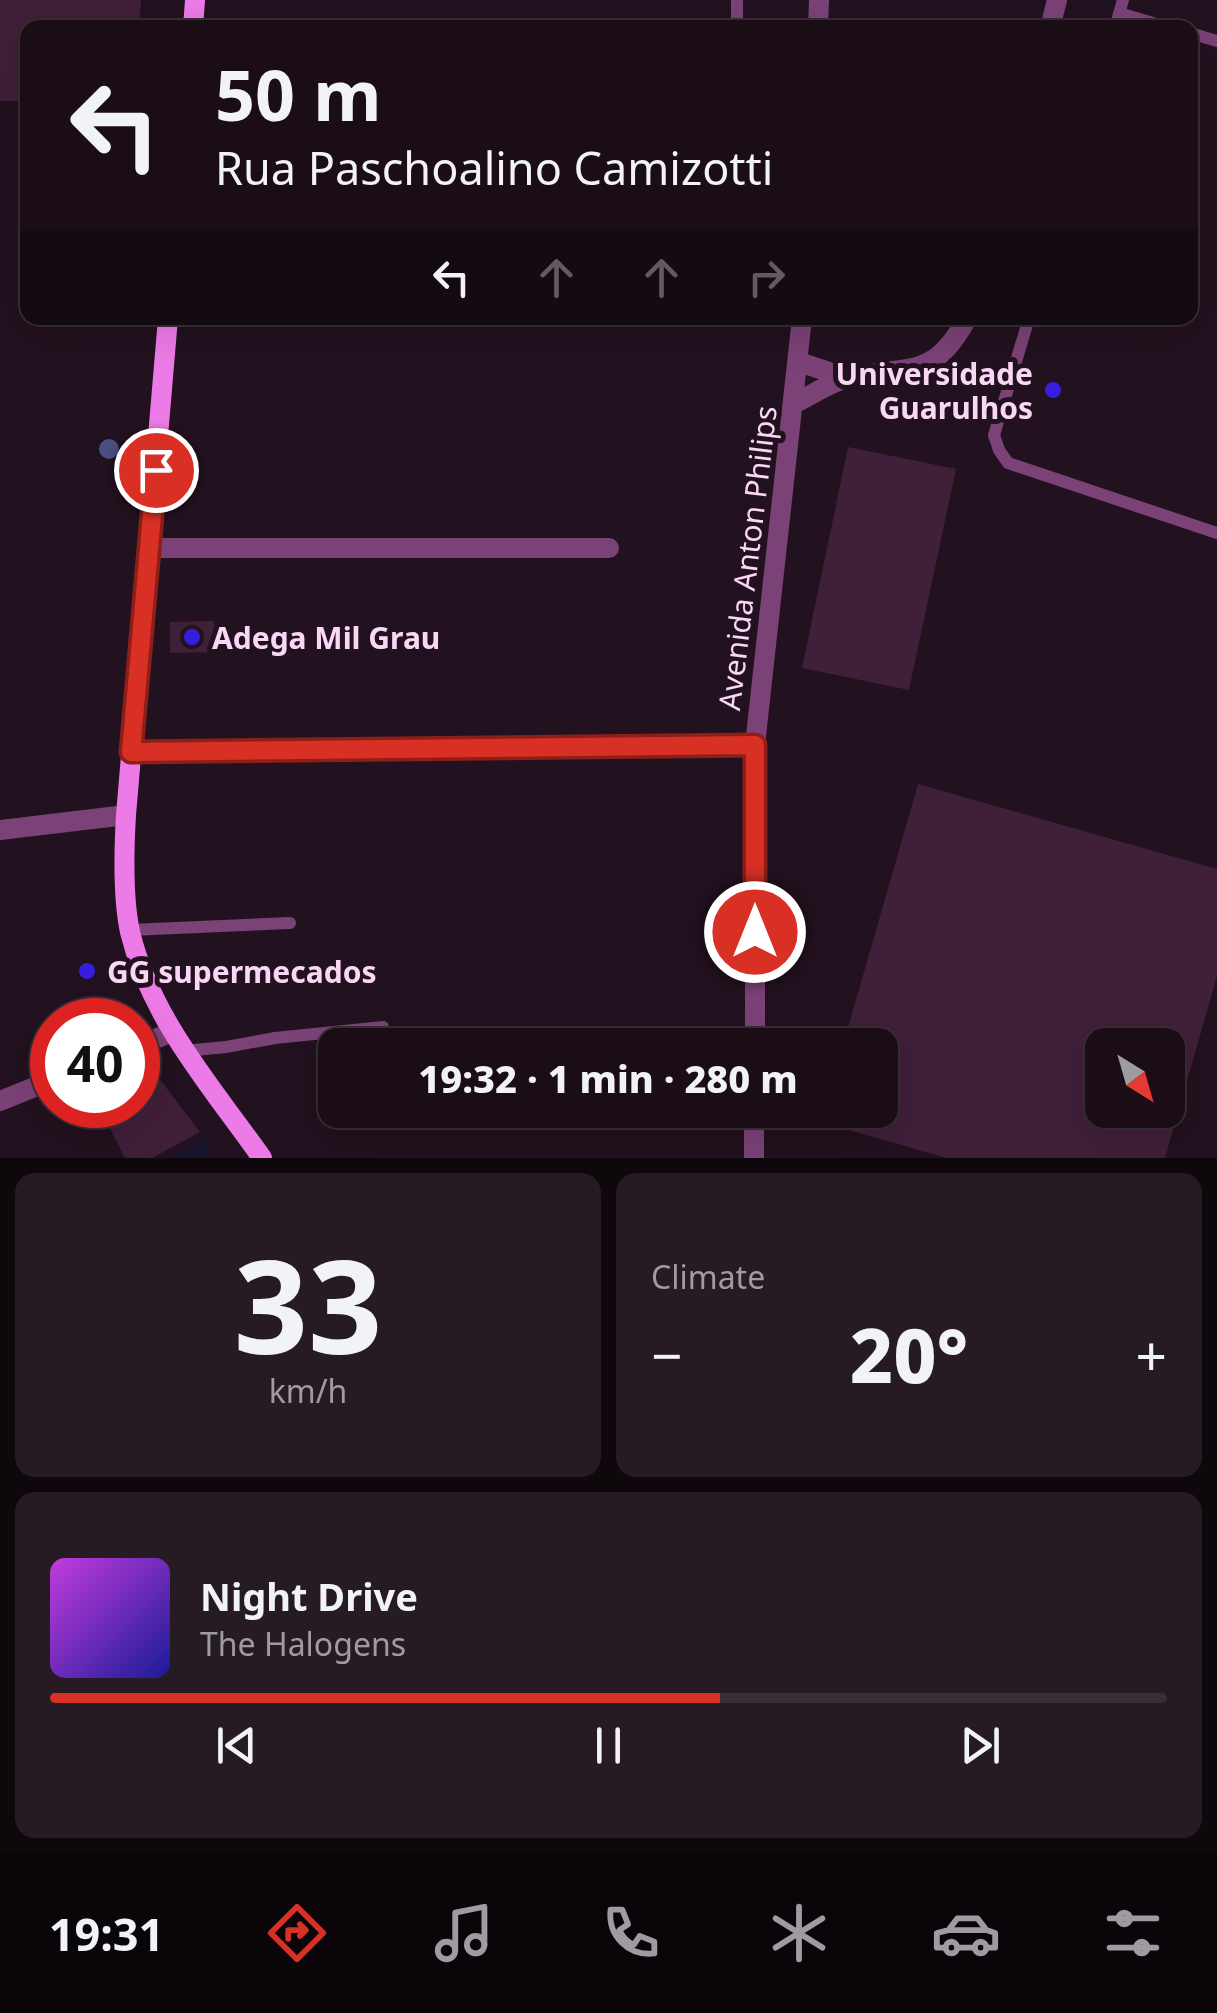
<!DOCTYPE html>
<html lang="en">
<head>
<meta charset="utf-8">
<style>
	:root { --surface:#1a0d16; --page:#271b23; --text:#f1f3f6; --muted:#9f9ca1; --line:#382d35; --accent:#d93025 }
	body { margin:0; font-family:"Noto Sans",sans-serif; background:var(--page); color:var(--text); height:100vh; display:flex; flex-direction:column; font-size:38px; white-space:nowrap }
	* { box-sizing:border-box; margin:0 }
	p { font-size:32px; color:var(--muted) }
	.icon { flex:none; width:55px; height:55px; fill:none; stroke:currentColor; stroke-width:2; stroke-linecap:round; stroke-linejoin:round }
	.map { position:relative; height:1158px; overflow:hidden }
	.details { display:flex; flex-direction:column; gap:15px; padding:15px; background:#0e070c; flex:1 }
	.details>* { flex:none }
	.banner { position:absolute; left:20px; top:20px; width:1178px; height:305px; border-radius:20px; box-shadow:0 10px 40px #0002,0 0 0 2px var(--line); background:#1a0d16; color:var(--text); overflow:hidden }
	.needle { width:65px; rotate:143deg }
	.controls { position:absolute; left:1085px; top:1028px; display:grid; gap:20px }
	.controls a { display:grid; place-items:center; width:100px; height:100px; border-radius:20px; background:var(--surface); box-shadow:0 10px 40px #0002,0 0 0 2px var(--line); font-size:50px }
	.speed { position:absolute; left:30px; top:998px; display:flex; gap:20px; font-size:50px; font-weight:700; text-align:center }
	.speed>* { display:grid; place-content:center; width:130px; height:130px; border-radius:50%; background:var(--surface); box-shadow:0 10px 40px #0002,0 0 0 2px var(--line); line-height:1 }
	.speed .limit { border:15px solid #d22; background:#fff; color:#111 }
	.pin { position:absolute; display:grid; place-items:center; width:85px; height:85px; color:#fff; margin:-42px; border:5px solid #fff; border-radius:50%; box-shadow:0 2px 10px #0007 }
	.me { position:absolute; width:110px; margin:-55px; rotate:0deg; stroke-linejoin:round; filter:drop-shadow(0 0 8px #0008) }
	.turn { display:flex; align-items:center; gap:35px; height:210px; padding:0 30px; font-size:45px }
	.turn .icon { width:130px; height:130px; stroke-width:2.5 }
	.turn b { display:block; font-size:70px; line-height:85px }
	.lanes { display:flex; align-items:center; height:95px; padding:0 30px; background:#0003; justify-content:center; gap:50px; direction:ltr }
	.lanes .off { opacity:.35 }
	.big { font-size:75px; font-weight:800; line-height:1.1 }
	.details .tile { flex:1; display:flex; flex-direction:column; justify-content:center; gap:15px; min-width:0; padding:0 35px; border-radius:20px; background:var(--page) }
	.details .dial { align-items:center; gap:0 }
	.dial b { font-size:130px; line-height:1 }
	.song { display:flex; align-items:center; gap:30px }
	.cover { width:120px; height:120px; border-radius:15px; background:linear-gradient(135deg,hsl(290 70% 55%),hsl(240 70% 35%)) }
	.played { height:10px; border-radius:5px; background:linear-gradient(90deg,var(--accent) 60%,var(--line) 60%) }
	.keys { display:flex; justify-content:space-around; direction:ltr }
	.heat { display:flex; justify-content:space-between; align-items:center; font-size:55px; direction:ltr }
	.details .tiles { flex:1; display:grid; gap:15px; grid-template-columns:1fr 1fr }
	.tile:last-child { grid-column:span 2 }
	.trip { position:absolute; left:318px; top:1028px; width:580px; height:100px; border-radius:20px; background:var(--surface); box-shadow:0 10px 40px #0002,0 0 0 2px var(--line); font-weight:800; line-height:100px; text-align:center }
	.dock { display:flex; height:160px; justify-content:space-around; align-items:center; background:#0a0509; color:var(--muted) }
	.dock .icon { width:70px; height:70px }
	.dock .on { color:var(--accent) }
	.dock b { font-size:45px; color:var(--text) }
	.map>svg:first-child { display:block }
	.green { fill:#15152b }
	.building { fill:#401f39; fill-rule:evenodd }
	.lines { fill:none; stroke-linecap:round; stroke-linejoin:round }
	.service { stroke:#7b4277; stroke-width:12 }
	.minor { stroke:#7b4277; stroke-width:20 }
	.tertiary { stroke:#7b4277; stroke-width:20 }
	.secondary { stroke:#ed7be7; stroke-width:20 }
	.tree { fill:#4b4f80 }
	.route-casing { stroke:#8d1f18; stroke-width:25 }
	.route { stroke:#d93025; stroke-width:18 }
	.poi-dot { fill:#371edf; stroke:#22111e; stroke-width:4 }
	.labels { text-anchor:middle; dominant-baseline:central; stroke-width:10; stroke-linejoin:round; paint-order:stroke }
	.poi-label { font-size:30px; font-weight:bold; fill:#fad7f5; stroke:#22111e; text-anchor:start }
	.street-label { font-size:30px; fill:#fad7f5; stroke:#22111e }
</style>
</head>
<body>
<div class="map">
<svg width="1217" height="1158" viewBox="0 0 1217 1158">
	<rect width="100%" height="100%" fill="#22111e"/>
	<path class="green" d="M208,1137v21h-37z"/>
	<path class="building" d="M0,0h141l-2,28h-111v73h-28z
		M848,447l108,22 -47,221 -107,-22z
		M214,621l1,31 -45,1v-31z
		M918,784l299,85v107l-52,182h-218l-126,-36 3,-12h56v-65h-37zM1102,1045h66v65h-66z
		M138,1075l21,3 41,54 -48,26h-27l-27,-53h40z"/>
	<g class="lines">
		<path class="service" d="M1119,13l51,15
			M737,28v-28
			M1115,28l8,-28
			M1190,33l27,8
			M1029,318l-35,117 5,15 9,13 209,70
			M130,930l160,-7
			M184,1051l42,-4 49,-9 108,-11"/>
		<path class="minor" d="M149,548h460
			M131,752l624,-7
			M0,830l126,-15
			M138,1046l34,-14
			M0,1101l52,-21"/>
		<path class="tertiary" d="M818,28l1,-28
			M1050,28l7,-28
			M799,362l48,16
			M795,403c17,-8 37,-22 56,-26 59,-12 83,3 116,-59
			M755,1045v-300l47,-427
			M754,1158v-48"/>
		<path class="secondary" d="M193,28l2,-28
			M168,318l-42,497c-2,34 -3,84 4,117 21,87 82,155 132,226"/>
	</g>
	<circle class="tree" cx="109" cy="449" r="10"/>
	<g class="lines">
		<g class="route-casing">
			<path id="route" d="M156,470l-25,282 624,-7v187"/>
		</g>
		<use href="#route" class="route"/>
	</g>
	<g class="poi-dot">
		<circle cx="1053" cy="390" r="10"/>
		<circle cx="192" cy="637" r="10"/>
		<circle cx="87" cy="971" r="10"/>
	</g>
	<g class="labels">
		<g class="poi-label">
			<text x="1033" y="373" text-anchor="end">Universidade<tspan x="1033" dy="34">Guarulhos</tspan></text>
			<text x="212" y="637">Adega Mil Grau</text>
			<text x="107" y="971">GG supermecados</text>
		</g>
		<g class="street-label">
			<text transform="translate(747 558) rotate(-83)">Avenida Anton Philips</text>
		</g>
	</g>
</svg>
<div class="controls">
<a><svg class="needle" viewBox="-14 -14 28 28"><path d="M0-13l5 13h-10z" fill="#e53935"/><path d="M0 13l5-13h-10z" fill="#9f9ca1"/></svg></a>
</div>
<div class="speed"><div class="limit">40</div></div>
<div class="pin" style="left:156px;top:470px;background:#d93025"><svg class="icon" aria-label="arrive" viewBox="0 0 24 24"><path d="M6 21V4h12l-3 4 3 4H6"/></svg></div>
<svg class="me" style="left:755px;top:932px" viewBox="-20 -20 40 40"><circle r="17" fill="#d93025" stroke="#fff" stroke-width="3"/><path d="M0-11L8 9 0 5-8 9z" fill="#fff"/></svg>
<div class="trip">19:32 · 1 min · 280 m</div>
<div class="banner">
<div class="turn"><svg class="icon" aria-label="left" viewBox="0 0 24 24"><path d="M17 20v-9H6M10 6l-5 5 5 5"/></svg><div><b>50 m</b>Rua Paschoalino Camizotti</div></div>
<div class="lanes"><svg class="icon" aria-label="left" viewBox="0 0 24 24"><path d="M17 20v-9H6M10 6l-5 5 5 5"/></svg><svg class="icon off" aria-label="ahead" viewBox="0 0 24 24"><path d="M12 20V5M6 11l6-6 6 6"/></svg><svg class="icon off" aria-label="ahead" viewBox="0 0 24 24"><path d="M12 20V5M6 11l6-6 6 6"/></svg><svg class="icon off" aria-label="right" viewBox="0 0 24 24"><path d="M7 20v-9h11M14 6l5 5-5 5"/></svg></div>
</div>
</div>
<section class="details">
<div class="tiles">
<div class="tile dial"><b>33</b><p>km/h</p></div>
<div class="tile"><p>Climate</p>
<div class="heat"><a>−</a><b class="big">20°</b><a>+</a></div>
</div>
<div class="tile">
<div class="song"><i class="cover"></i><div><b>Night Drive</b><p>The Halogens</p></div></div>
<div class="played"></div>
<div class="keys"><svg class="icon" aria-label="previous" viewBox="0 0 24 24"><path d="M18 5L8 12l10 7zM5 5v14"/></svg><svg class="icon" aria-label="pause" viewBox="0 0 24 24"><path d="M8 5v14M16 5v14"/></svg><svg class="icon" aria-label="next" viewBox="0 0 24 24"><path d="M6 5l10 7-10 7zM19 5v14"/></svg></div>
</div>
</div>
</section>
<nav class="dock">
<b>19:31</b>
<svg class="icon on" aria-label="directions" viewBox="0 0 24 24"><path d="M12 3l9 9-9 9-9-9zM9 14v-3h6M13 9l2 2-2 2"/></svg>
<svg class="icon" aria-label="music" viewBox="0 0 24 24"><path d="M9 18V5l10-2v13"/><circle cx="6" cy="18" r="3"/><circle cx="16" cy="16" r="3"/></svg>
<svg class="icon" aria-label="phone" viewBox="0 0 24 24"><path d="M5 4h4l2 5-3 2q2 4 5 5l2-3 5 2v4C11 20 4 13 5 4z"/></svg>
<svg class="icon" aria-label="climate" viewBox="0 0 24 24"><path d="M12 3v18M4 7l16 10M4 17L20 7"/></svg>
<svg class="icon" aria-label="car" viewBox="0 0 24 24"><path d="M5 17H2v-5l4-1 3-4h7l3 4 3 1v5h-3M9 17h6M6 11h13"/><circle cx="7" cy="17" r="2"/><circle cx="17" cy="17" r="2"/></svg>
<svg class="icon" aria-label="filters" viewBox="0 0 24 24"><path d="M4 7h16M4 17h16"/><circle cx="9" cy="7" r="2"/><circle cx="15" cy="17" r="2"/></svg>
</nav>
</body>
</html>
